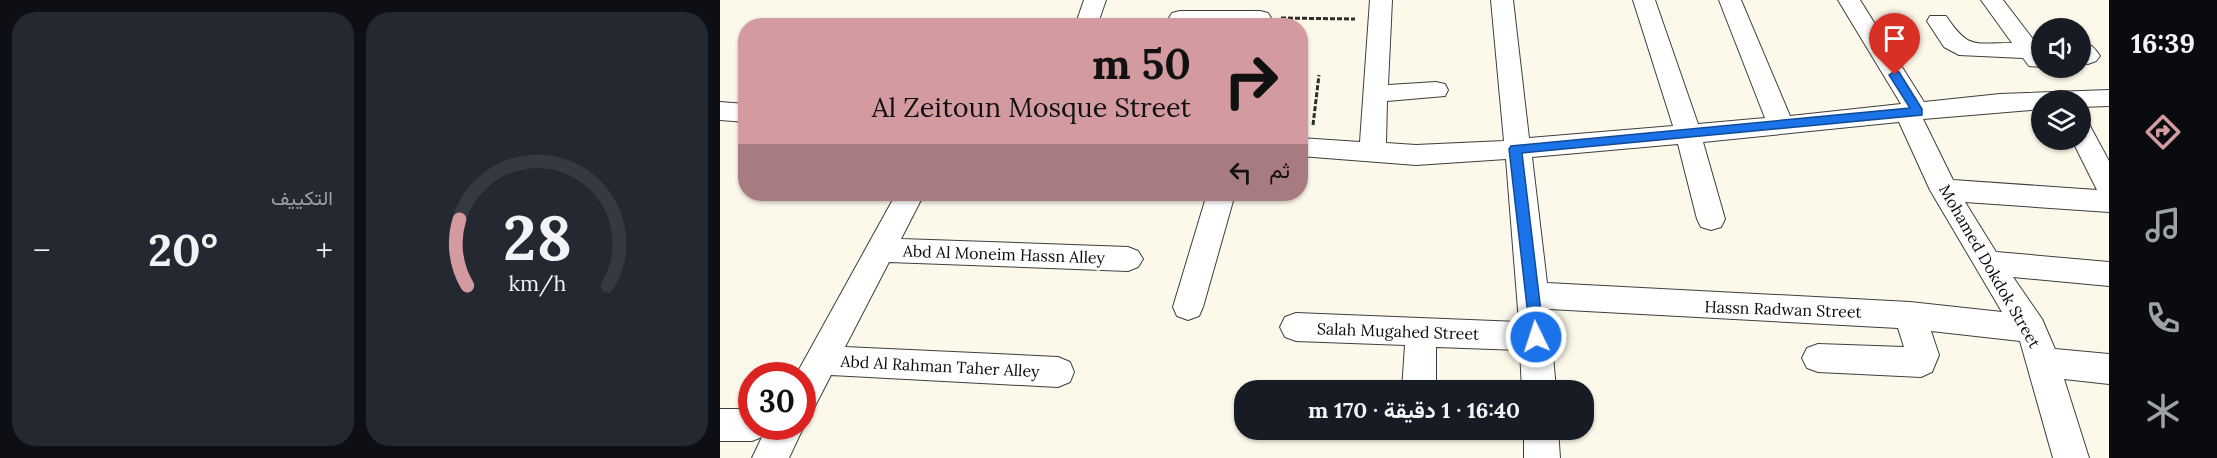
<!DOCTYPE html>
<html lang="ar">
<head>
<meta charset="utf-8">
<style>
	:root { --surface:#171b24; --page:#242831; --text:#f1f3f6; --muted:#9ea1a6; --line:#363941; --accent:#d39aa0 }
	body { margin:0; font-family:Lora,Vazirmatn,serif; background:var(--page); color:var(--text); direction:rtl; height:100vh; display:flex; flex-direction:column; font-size:22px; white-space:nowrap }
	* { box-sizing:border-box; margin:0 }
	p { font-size:20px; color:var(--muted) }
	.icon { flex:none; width:33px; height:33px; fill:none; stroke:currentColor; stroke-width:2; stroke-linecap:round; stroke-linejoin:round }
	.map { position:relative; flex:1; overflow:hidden; direction:ltr }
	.sheet { display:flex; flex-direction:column; gap:12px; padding:12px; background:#0d0f14; width:720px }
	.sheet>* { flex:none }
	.top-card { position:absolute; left:18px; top:18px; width:570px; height:183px; border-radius:24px; box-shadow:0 2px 4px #0004; direction:rtl; background:#d39aa0; color:#111; overflow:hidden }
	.tools { position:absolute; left:1311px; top:18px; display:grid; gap:12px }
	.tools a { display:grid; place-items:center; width:60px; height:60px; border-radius:50%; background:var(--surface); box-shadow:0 2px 4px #0004; font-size:30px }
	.speed { position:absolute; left:18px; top:362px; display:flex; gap:12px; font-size:30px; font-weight:700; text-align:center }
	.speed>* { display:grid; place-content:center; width:78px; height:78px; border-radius:50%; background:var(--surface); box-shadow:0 2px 4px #0004; line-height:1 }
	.speed .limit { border:9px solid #d22; background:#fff; color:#111 }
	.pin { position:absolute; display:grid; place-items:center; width:51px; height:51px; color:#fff; margin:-62px -26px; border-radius:50% 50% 50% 0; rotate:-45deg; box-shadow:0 0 6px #0007 }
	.pin .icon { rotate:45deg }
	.me { position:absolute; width:66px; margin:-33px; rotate:356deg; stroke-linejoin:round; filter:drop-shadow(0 0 4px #0008) }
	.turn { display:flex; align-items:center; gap:21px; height:126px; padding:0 18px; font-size:27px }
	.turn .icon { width:78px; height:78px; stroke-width:2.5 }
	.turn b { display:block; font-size:42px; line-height:51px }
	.then { display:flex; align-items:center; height:57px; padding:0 18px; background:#0003; gap:12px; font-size:22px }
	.big { font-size:45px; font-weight:700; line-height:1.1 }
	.sheet .tile { flex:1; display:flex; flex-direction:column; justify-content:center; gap:9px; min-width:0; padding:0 21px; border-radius:24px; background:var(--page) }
	.sheet .dial { align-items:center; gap:0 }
	.dial svg { height:156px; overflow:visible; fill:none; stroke:var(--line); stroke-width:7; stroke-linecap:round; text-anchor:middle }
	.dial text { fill:var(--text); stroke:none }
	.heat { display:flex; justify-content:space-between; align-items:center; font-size:33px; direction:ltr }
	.sheet .tiles { flex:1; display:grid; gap:12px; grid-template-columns:repeat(2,1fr) }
	.trip { position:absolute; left:514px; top:380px; width:360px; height:60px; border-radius:24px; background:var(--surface); box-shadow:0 2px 4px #0004; font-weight:700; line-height:60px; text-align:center; direction:rtl }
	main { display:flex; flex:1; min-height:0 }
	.tab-bar { display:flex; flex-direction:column; width:108px; justify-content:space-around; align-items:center; background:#090b0e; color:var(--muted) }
	.tab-bar .icon { width:42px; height:42px }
	.tab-bar .selected { color:var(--accent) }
	.tab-bar b { font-size:27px; color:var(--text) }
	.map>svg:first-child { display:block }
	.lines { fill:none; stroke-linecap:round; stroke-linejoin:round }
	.street-casing { stroke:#3e3e3e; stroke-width:2 }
	.path { stroke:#2d2d2d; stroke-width:3; stroke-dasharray:5 2; stroke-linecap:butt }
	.street { fill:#fff; fill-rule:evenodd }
	.route { fill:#1a73e8; stroke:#114b97; stroke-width:1.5 }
	.labels { text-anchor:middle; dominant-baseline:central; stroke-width:6; stroke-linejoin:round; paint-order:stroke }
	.street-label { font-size:16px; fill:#0b0b0b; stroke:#fff }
</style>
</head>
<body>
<main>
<nav class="tab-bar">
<b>16:39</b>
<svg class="icon selected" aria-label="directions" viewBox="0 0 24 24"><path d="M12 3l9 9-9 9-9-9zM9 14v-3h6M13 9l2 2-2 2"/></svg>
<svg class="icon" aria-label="music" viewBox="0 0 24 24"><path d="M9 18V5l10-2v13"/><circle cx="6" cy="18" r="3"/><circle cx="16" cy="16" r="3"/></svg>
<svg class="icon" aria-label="phone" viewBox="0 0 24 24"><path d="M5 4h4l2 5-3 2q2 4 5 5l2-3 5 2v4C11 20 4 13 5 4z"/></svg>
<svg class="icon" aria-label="climate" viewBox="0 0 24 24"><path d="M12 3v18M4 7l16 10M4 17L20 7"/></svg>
</nav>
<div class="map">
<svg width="1389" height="458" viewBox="0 0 1389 458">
	<rect width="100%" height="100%" fill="#fdf9ea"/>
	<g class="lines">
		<g class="street-casing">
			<path id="street" d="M364,0h22l-9,26h-22z
				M650,0h22l-4,85 48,-3 9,2 3,6 -3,6 -58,5 -1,42 30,2 88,-4 -13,-141h22l16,138 144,-12 -40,-126h22l43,124 67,-6 -46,-118h22l49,116 111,-12 -63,-104h22l64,102 76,-8 109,-4v16l-29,1v-7h-38v9l-119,10 30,61 144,10 -25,-50h8v-19l9,3 20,37v51l-144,-10 31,50 113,10v24l-96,-9 29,42 13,30 54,5v30l-45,-5 25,79h-36l-33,-117 -89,-10 8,24 -7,17 -11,5 -103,-5 -11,-4 -5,-10 5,-10 11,-4 86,3 -6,-19 -349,-19 7,81h-34l-2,-40 -84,-3v43h-34l3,-45 -109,-4 -11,-4 -5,-10 5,-10 11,-4 223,9 -13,-163 -90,6 -116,-9v-18l60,4zM1179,122l31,68 72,122 -92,-10 -363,-19 -15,-126 146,-13 19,75 4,8 10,3 10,-3 4,-8 -22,-77z
				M1261,0h22l39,51v16l-13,-1 -6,-8 -64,-3 -15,-8 -17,-26 3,-5h16c23,34 28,27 66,27z
				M460,11h80l8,2 3,5 -3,5 -8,2 -88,-2 -3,-5 3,-5z
				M1360,41c10,2 15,7 20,15l-4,5 -8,3 -8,-2z
				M0,102l26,2v18l-26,-2z
				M176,194h28l-23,45 227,8 10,4 5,8 -5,8 -10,4 -239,-9 -44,85 213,10 12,5 4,10 -4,10 -12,5 -227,-12 -17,33 -12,4v-37h-6z
				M487,194h28l-32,113 -4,9 -11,4 -11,-4 -4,-9z
				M0,409h32v17h50v-4l2,4 -15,32h-37l10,-21 -10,4h-32z
				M804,429h34l2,29h-36z"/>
		</g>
		<path class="path" d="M561,18l74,1
			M593,125l6,-50"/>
		<use href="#street" class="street"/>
	</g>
	<path class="route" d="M1175,71l4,1 23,37v6l-400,38 22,184 -8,7 -5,-2 -22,-193 2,-3 399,-38 -21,-33z"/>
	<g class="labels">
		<g class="street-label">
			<text transform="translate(284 254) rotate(2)">Abd Al Moneim Hassn Alley</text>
			<text transform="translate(1270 266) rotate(60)">Mohamed Dokdok Street</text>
			<text transform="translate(1063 309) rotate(2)">Hassn Radwan Street</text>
			<text transform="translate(678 331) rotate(2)">Salah Mugahed Street</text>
			<text transform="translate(220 366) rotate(3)">Abd Al Rahman Taher Alley</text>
		</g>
	</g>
</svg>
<div class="tools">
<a><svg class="icon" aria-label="sound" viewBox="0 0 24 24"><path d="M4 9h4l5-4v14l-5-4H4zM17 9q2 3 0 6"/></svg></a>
<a><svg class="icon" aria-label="layers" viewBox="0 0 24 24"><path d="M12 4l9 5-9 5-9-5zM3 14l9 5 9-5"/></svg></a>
</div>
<div class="speed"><div class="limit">30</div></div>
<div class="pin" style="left:1175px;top:75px;background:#d93025"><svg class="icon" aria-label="arrive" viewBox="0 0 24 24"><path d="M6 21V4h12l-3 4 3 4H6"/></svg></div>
<svg class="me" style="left:816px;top:337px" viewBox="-20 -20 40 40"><circle r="17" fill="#1a73e8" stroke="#fff" stroke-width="3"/><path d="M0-11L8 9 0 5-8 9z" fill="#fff"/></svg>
<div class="trip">16:40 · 1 دقيقة · 170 m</div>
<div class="top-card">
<div class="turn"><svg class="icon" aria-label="right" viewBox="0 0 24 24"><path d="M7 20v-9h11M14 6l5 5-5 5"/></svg><div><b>50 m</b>Al Zeitoun Mosque Street</div></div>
<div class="then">ثم<svg class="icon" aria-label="left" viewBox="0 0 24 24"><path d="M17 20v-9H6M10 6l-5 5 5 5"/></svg></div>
</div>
</div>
<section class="sheet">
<div class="tiles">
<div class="tile dial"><svg viewBox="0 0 100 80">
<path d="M14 69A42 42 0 1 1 86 69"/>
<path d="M14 69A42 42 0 0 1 10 35" stroke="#d39aa0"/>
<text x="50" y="56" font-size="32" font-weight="700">28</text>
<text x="50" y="72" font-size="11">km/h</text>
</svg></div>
<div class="tile"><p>التكييف</p>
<div class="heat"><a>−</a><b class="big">20°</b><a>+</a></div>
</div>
</div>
</section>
</main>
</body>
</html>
